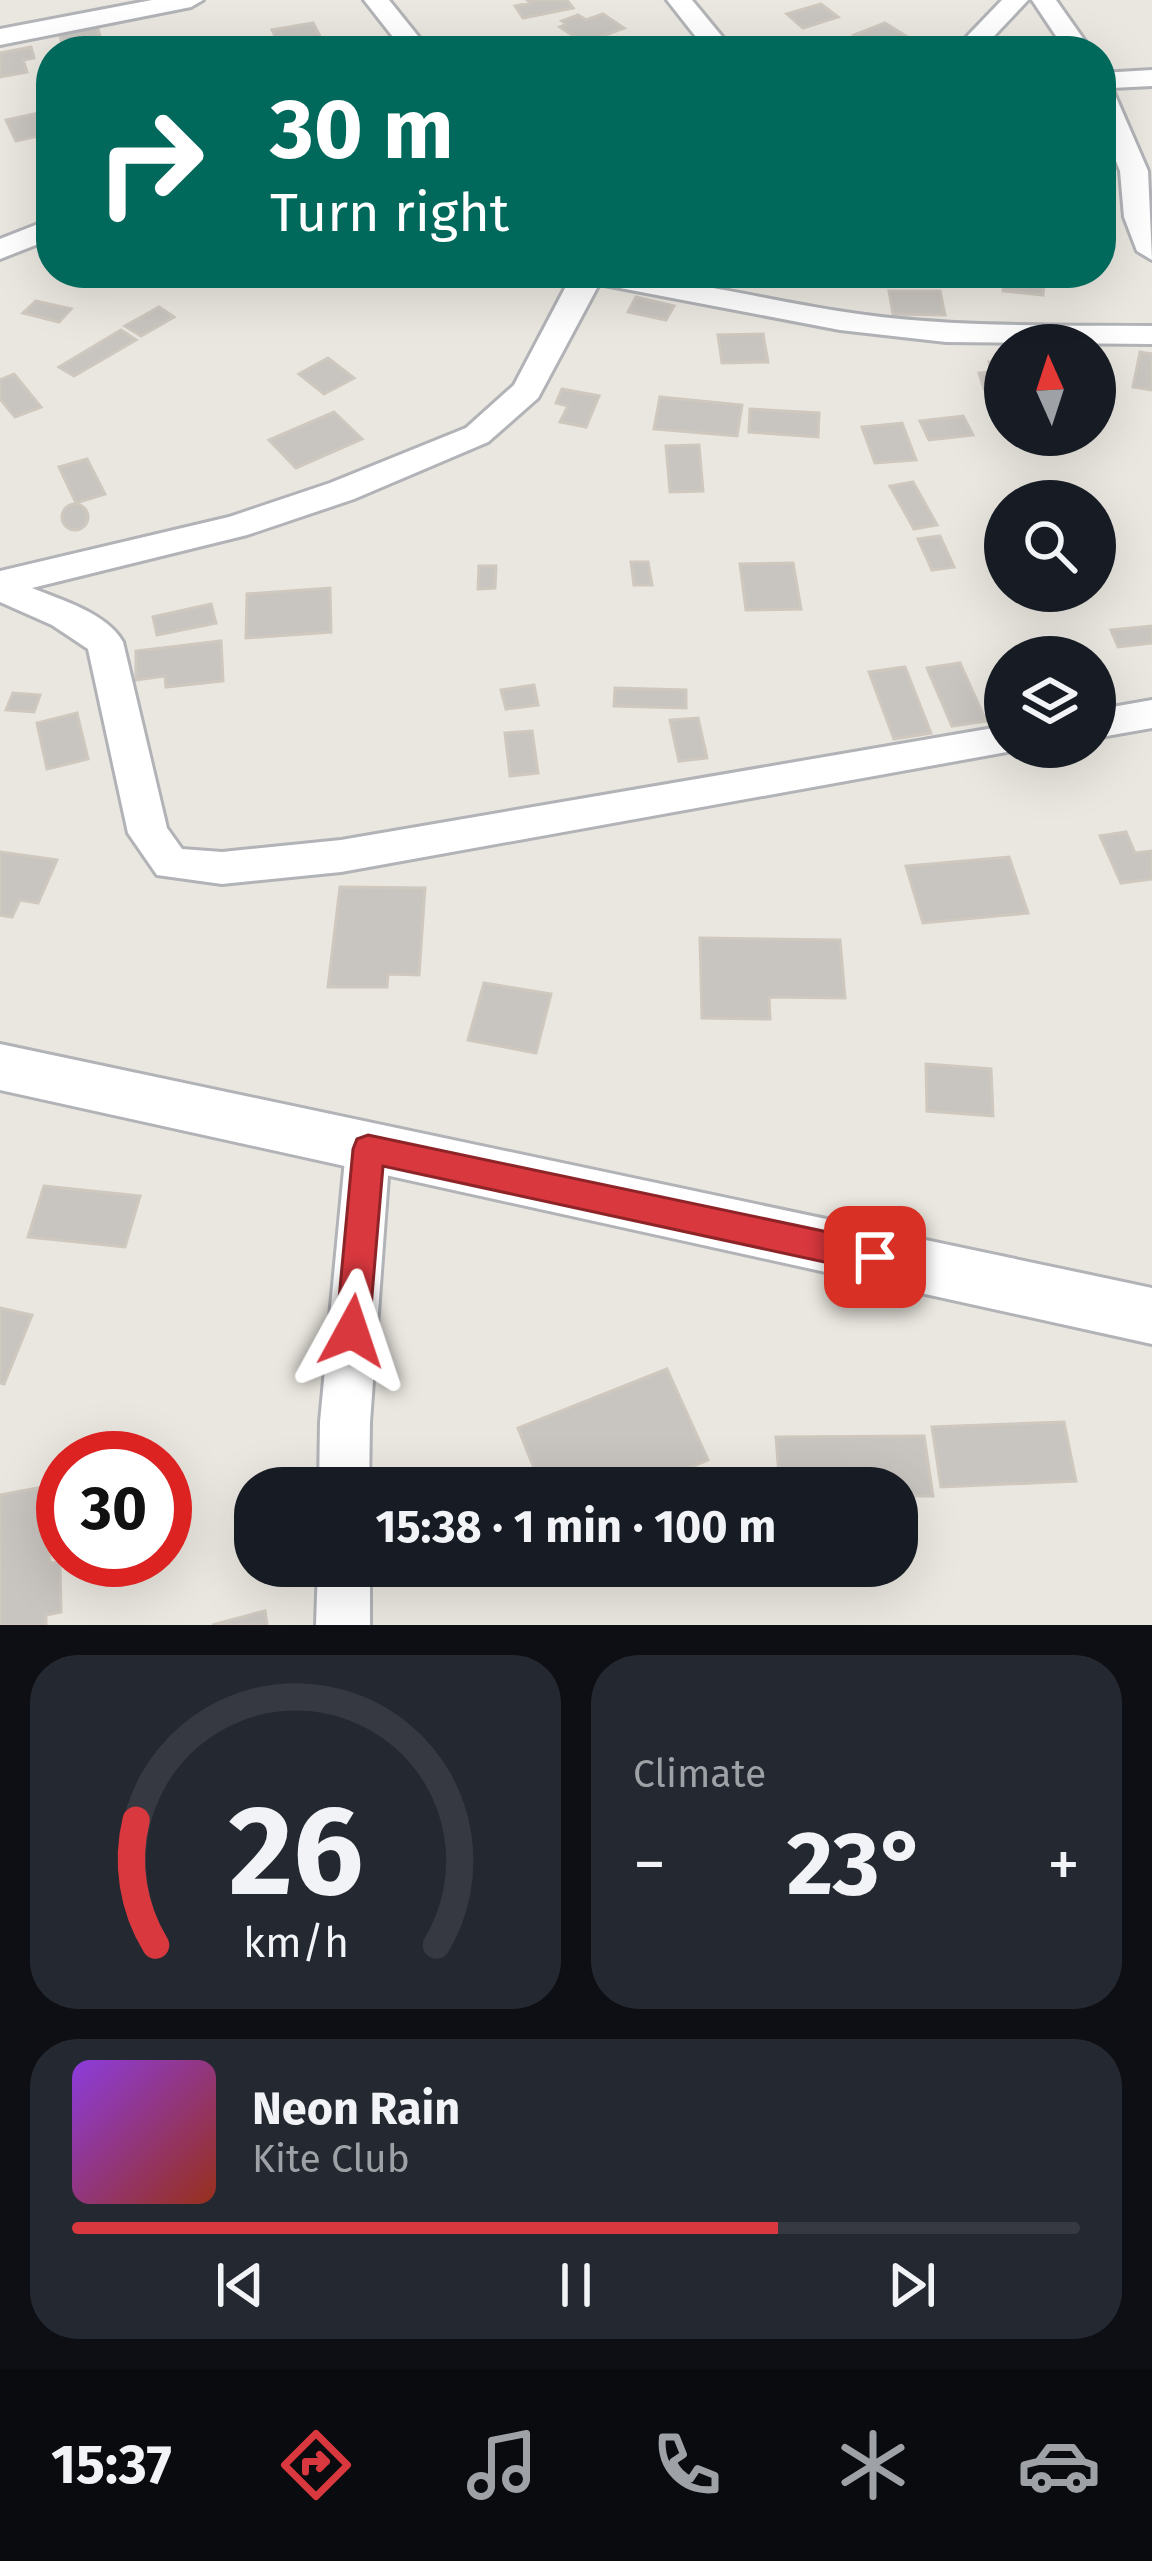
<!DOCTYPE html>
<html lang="en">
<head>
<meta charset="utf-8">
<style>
	:root { --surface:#171b24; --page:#242831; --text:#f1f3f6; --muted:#9ea1a6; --line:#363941; --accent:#d9383e }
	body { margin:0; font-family:"Fira Sans",sans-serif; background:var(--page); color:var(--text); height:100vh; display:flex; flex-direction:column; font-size:45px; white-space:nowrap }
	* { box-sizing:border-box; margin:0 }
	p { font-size:39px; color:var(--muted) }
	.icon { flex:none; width:66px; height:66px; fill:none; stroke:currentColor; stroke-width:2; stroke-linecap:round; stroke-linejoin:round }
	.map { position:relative; height:1625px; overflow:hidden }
	.details { display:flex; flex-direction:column; gap:30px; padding:30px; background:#0d0f14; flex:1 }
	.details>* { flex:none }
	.top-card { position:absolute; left:36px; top:36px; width:1080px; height:252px; border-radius:48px; box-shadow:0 12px 48px #0002; background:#00695c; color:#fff; overflow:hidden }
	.needle { width:78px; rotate:357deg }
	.tools { position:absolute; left:984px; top:324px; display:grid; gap:24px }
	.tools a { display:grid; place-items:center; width:132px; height:132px; border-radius:50%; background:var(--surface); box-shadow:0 12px 48px #0002; font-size:60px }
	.speed { position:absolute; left:36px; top:1431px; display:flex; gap:24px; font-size:60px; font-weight:700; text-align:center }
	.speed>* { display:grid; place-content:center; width:156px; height:156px; border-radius:50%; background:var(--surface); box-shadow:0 12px 48px #0002; line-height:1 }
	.speed .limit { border:18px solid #d22; background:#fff; color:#111 }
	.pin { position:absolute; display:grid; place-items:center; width:102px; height:102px; color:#fff; margin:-51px; border-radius:24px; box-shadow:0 6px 18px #0006 }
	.me { position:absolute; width:132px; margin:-66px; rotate:5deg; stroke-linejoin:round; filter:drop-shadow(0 0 9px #0008) }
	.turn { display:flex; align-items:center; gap:42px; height:252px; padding:0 36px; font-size:54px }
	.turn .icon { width:156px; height:156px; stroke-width:2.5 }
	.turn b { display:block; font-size:84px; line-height:102px }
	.big { font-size:90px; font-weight:700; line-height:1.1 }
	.details .card { flex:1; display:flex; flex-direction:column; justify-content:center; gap:18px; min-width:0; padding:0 42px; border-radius:48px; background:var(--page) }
	.details .dial { align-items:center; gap:0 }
	.dial svg { height:312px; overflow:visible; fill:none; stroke:var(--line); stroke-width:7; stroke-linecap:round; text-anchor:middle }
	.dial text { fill:var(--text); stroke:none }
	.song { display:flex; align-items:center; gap:36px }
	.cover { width:144px; height:144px; border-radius:18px; background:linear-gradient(135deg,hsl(270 70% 55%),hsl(10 70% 35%)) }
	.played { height:12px; border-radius:6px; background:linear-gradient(90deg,var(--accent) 70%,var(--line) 70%) }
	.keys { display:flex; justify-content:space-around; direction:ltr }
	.heat { display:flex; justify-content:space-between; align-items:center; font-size:66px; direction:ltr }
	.details .tiles { flex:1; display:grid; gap:30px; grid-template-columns:1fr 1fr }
	.card:last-child { grid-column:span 2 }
	.trip { position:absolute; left:234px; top:1467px; width:684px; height:120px; border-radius:48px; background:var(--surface); box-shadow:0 12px 48px #0002; font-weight:700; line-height:120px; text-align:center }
	.tabs { display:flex; height:192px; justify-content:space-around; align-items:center; background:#090b0e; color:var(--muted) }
	.tabs .icon { width:84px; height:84px }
	.tabs .selected { color:var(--accent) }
	.tabs b { font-size:54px; color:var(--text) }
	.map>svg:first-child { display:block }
	.building { fill:#c8c4bf; stroke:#cec8bf; stroke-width:3 }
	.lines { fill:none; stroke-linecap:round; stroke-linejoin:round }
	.minor-casing { stroke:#b1b3b7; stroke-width:6 }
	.tertiary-casing { stroke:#b1b3b7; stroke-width:6 }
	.minor { fill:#fff; fill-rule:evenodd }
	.tertiary { fill:#fff; fill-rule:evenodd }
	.route { fill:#d9383e; stroke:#8d2428; stroke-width:3 }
</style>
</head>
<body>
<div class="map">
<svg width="1152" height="1625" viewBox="0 0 1152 1625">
	<rect width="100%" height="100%" fill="#eae7e0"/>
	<path class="building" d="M527,0h40l6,8 -50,10 -8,-12 15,-3z
		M821,4l17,13 -35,11 -16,-14z
		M603,14l21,14 -40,15 -24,-16 7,-3 -5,-3 16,-6 8,5z
		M313,23l15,28 -46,-1 -10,-20z
		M885,23l32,20 -37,8 -26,-16z
		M97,26l5,16 -38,9 -5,-19z
		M31,47l3,11 -11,2 4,12 -27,5v-24z
		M43,112l8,21 -35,8 -10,-21z
		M1005,276l39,5 -1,14 -40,-4z
		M889,291h51l5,24 -52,-1z
		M636,297l38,9 -8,14 -38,-8z
		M36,301l35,8 -12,13 -36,-9z
		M159,307l15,10 -33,19 -16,-10z
		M121,330l15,10 -62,36 -15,-9z
		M763,334l5,28 -46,1 -4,-28z
		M1140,352l12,2v36l-19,-3z
		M328,358l26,20 -30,16 -25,-20z
		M1005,361v26l-21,2 -5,-16 13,-1 -3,-10z
		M14,374l27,33 -26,10 -15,-18v-19z
		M562,389l37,7 -13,31 -26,-5 8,-16 -12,-3z
		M660,397l82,8 -5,31 -83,-7z
		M750,409l69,4 -1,24 -69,-5z
		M334,412l28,27 -66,29 -27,-28z
		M963,416l10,19 -44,5 -9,-19z
		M902,423l14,37 -41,3 -13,-36z
		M699,445l4,46 -33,1 -4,-46z
		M87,459l18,35 -29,9 -17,-36z
		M913,482l24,43 -23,4 -24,-43z
		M62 517a13 13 0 1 1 26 0a13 13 0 1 1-26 0Z
		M940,536l14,31 -22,3 -14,-31z
		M631,562h17l4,23h-18z
		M793,563l8,46 -55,1 -6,-46z
		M479,566h17l-1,22 -17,1z
		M330,588l1,44 -85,6 1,-44z
		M211,604l5,19 -59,12 -4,-18z
		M1152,626v17l-34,4 -7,-17z
		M221,641l2,40 -57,6 -1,-11 -29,4v-29z
		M960,663l26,58 -34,5 -25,-58z
		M905,667l26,66 -37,6 -25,-67z
		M534,685l4,20 -32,4 -5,-19z
		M615,688l71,2v18l-72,-2z
		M13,693l27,2 -6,17 -28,-2z
		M77,713l11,46 -41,10 -10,-46z
		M698,718l9,40 -28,3 -9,-41z
		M532,731l6,42 -28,3 -5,-43z
		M1126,832l9,21 17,-2v28l-31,4 -21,-47z
		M0,852l57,8 -19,43 -18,-3 -8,17 -12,-2z
		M1009,857l19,56 -105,10 -17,-57z
		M340,887l85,1 -6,87 -31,-1 -1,13h-59z
		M700,938l140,2 5,58 -76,-1 1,22 -68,-1z
		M484,983l67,11 -15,59 -68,-13z
		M926,1064l65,5 2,47 -66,-5z
		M44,1186l96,10 -15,51 -97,-10z
		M0,1308l32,7 -28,69 -4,-1z
		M667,1369l41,91 -22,9 8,19h-152l-24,-60z
		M1064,1422l12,59 -135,6 -9,-60z
		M924,1436l9,60h-36v-8h-117l-4,-51z
		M48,1486l2,77 10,-1 1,50 -15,3v10h-46v-130z
		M265,1611l2,14h-55z"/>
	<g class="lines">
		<g class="minor-casing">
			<path id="minor" d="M152,0h51l-12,7 -191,38v-16z
				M364,0h25l41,51h-26z
				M667,0h25l42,51h-27z
				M1002,0h26l-48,51h-27z
				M1032,0h24l36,51h-26z
				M1152,70v16l-40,2 36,83 4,89 -15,-9 -13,-34 -4,-46 -19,-47v-51z
				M51,219v20l-51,20v-20z
				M573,273c91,0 176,24 265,38 104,17 209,14 314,15v18l-206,-2 -106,-12 -241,-46 -61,114 -50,44 -134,57 -107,36 -215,53c29,12 75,25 91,54l44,186 15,21 40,3 119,-12 664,-114v21l13,3 -677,122 -119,12 -65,-9 -29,-42 -40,-184 -36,-24 -52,-23v-31l229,-54 101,-34 136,-55 48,-43z
				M1152,700v28l-57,10v-28z
				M368,1129l16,6 6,14 -20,273 -1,66h-50l1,-66 26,-273 6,-14z
				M318,1566h52v59h-54z"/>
		</g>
		<g class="tertiary-casing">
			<path id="tertiary" d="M0,1044l1152,244v56l-1152,-254z"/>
		</g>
		<use href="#minor" class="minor"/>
		<use href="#tertiary" class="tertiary"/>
	</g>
	<path class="route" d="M368,1135l507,107 12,5 5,10 -5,11 -12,5 -492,-107 -14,165 -5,11 -12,5 -11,-5 -5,-11 17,-182 4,-10z"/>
</svg>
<div class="tools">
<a><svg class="needle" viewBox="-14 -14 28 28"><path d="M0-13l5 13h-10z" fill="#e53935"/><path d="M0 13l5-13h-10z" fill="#9ea1a6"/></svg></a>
<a><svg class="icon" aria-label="search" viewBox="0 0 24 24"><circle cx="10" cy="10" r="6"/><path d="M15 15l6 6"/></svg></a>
<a><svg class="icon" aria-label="layers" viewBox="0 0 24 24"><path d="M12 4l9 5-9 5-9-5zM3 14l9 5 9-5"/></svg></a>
</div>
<div class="speed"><div class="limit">30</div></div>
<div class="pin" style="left:875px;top:1257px;background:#d93025"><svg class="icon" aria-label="arrive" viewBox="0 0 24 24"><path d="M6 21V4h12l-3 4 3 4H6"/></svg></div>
<svg class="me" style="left:352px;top:1331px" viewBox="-20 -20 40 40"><path d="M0-17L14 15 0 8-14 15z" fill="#d9383e" stroke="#fff" stroke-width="4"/></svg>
<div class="trip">15:38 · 1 min · 100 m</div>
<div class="top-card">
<div class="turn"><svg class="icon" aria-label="right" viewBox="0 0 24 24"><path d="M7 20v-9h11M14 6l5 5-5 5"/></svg><div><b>30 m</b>Turn right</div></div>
</div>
</div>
<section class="details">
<div class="tiles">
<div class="card dial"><svg viewBox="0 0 100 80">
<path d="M14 69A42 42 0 1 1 86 69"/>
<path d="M14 69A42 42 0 0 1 9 37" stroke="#d9383e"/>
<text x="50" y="56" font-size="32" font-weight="700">26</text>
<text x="50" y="72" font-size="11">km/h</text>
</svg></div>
<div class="card"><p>Climate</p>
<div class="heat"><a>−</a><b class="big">23°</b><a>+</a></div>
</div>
<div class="card">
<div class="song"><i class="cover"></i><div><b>Neon Rain</b><p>Kite Club</p></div></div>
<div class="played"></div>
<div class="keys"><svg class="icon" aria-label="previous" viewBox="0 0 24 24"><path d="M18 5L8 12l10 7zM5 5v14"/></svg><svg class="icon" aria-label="pause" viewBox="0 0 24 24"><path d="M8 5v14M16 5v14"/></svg><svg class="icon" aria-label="next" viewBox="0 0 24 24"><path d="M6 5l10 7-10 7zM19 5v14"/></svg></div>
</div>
</div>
</section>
<nav class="tabs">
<b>15:37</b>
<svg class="icon selected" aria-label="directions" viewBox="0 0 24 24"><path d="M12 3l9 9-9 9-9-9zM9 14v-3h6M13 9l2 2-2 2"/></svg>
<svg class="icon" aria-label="music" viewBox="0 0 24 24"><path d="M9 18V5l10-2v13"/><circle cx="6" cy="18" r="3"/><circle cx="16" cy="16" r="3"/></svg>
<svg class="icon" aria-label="phone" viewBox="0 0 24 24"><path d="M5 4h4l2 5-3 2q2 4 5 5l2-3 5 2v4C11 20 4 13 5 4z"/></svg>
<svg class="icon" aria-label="climate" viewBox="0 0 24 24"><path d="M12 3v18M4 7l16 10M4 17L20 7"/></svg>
<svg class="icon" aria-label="car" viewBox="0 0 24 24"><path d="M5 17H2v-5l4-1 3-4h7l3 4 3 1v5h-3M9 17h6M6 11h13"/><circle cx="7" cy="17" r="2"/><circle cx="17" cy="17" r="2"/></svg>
</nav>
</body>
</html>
